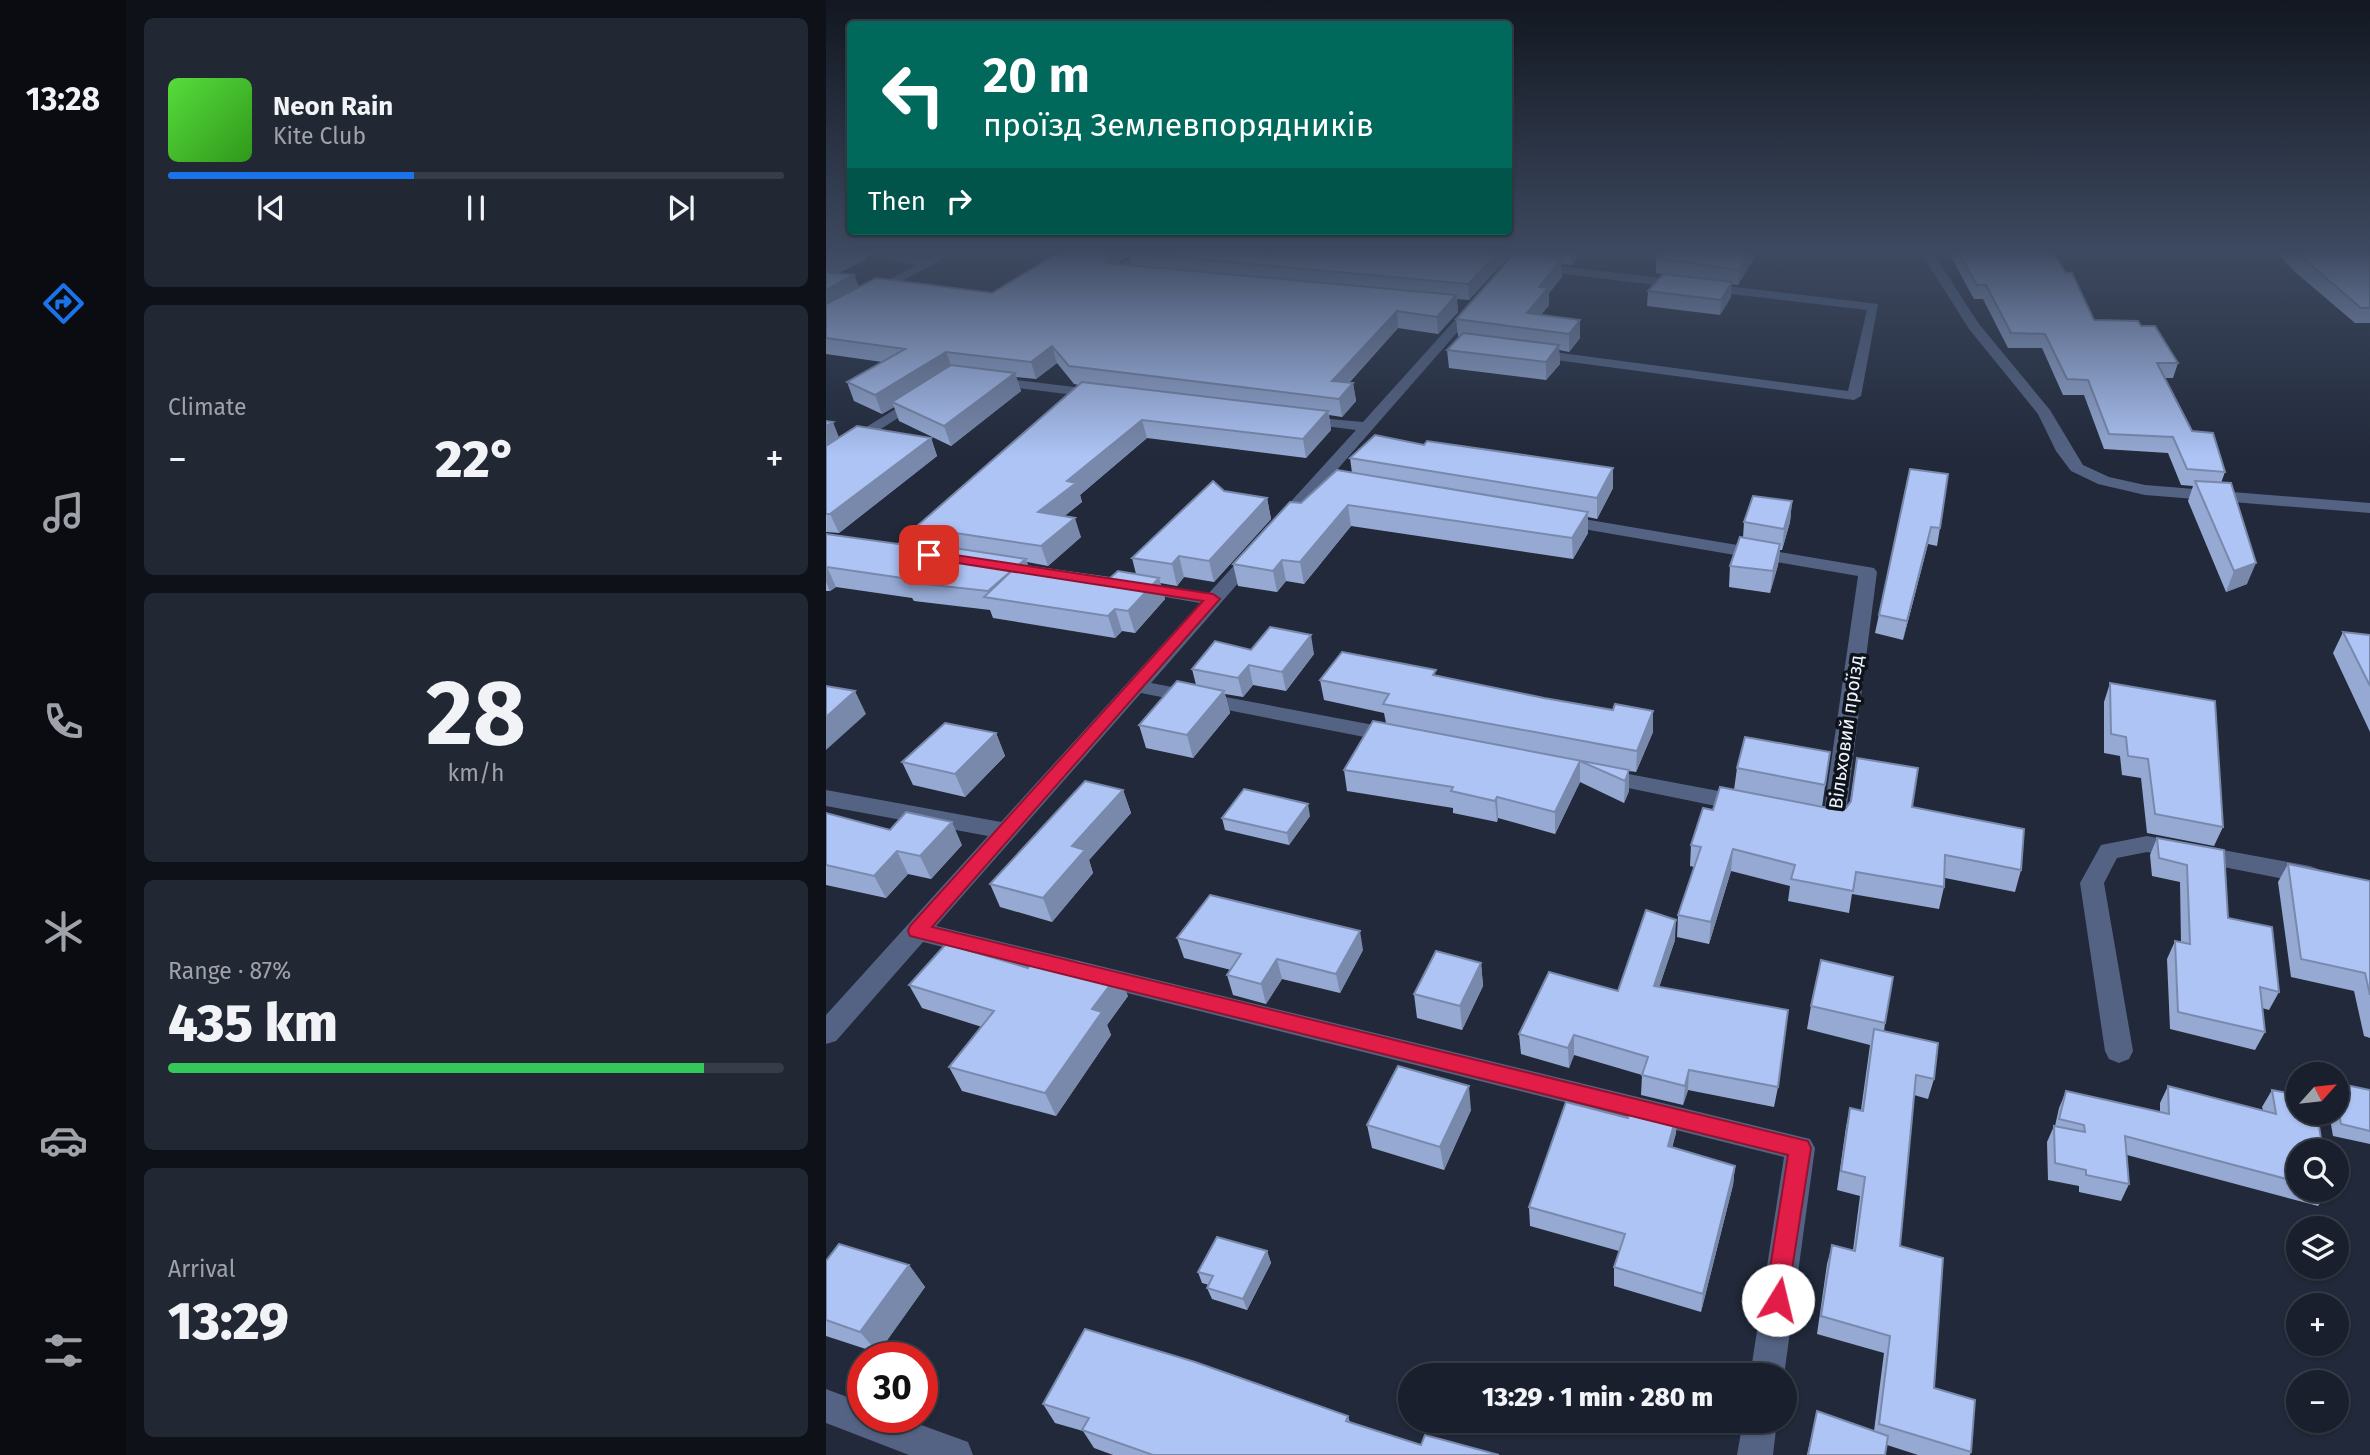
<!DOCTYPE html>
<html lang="en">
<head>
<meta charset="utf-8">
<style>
	:root { --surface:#191f2c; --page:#222734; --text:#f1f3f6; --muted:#9fa2a9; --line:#373d48; --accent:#1a73e8 }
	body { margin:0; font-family:"Fira Sans",sans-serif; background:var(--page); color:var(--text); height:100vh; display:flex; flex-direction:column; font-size:26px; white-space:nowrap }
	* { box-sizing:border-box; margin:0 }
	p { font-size:23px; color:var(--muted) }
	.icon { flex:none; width:38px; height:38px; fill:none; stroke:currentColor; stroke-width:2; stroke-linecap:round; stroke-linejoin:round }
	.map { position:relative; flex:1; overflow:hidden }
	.side { display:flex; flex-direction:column; gap:18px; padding:18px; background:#0e1118; width:700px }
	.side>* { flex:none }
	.top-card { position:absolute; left:21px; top:21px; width:665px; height:214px; border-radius:7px; box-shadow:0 2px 5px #0004,0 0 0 2px var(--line); background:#00695c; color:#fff; overflow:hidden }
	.needle { width:46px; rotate:63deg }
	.controls { position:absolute; left:1460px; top:1062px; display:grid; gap:14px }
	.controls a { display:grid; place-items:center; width:63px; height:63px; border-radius:50%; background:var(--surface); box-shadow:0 2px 5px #0004,0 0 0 2px var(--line); font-size:35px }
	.speed { position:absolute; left:21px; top:1342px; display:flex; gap:14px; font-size:35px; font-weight:700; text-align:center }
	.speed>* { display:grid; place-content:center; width:91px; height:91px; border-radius:50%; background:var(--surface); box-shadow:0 2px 5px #0004,0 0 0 2px var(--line); line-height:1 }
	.speed .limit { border:10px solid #d22; background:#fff; color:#111 }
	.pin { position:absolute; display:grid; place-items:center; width:60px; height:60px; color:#fff; margin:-30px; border-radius:14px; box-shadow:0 4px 10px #0006 }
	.me { position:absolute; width:77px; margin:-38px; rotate:9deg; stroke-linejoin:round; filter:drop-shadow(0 0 5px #0008) }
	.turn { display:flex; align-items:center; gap:24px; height:147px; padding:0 21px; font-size:32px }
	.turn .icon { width:91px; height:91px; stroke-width:2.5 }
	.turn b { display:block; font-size:49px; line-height:60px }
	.then { display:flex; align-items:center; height:66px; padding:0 21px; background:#0003; gap:14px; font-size:26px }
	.big { font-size:52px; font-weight:800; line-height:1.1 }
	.side .widget { flex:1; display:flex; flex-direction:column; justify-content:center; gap:10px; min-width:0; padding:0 24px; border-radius:10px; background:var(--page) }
	.side .dial { align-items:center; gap:0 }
	.dial b { font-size:91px; line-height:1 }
	.song { display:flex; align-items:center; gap:21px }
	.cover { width:84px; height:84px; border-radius:10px; background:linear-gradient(135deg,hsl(110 70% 55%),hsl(110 70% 35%)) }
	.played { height:7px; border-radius:4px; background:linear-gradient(90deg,var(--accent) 40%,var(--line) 40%) }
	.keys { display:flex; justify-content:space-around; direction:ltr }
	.heat { display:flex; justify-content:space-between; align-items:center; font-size:38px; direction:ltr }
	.charge { height:10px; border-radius:5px; background:linear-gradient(90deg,#34c759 87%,var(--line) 0) }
	.trip { position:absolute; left:572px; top:1363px; width:399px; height:70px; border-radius:35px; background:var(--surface); box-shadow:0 2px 5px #0004,0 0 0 2px var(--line); font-weight:800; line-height:70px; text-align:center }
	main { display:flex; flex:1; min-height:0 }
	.tabs { display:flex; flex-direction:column; width:126px; justify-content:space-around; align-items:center; background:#0a0c12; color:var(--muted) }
	.tabs .icon { width:49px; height:49px }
	.tabs .current { color:var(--accent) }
	.tabs b { font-size:32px; color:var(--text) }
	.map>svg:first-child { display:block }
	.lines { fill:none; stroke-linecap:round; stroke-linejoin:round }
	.minor { fill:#546383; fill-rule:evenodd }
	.wall { fill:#95a9d3; fill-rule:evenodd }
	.shaded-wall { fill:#7989ac }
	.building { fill:#adc4f5; stroke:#7989ac; stroke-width:2 }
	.route { fill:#e11d48; stroke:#92132f; stroke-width:2 }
	.labels { text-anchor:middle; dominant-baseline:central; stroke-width:7; stroke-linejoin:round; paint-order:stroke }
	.street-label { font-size:19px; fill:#eef4ff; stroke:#0e1219 }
</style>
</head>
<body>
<main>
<nav class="tabs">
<b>13:28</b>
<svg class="icon current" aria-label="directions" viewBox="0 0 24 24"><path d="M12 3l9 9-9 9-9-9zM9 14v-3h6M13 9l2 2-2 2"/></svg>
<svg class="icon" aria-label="music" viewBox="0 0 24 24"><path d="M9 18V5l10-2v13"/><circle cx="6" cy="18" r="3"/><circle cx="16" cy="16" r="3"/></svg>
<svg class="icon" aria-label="phone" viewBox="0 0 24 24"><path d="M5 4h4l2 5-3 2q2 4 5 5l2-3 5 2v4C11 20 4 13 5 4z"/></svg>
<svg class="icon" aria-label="climate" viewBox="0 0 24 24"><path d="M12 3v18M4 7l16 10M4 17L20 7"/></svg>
<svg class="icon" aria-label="car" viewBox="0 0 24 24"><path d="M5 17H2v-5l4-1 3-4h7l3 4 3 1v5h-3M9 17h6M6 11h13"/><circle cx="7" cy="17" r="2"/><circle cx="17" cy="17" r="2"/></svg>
<svg class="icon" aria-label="filters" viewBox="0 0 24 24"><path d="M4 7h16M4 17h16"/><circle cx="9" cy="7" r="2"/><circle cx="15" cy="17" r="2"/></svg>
</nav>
<section class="side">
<div class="widget">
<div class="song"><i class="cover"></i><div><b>Neon Rain</b><p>Kite Club</p></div></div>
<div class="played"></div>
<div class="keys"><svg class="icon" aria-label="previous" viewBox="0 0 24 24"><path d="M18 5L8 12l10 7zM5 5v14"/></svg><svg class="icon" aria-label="pause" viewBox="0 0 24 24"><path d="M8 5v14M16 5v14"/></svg><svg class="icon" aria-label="next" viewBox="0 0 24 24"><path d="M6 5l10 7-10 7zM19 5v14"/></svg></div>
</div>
<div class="widget"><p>Climate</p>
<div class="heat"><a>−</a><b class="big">22°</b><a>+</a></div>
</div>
<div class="widget dial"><b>28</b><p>km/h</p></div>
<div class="widget"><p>Range · 87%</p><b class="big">435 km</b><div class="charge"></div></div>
<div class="widget"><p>Arrival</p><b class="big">13:29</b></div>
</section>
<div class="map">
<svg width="1544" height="1455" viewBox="0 0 1544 1455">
	<rect width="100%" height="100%" fill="#21293a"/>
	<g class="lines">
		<path class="minor" d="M22,253h34l46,6 11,-6h15l-128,69v-9l91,-48z
			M311,253h14l-25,18 4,1v6l-20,-1v-6z
			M1095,253h12l46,71 71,86 33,55 26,12 36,8 225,18v10l-225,-18 -47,-11 -27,-13 -15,-20 -18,-37 -69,-85z
			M708,263l344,41 -17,92 -7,4 -328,-44 -2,-3 7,-4 317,42 19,-81 -337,-40v-6z
			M646,301l10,3 -195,223h-12l-2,-4 2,-4 81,-89 -54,-7 -7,-4 2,-3 66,6z
			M166,377l107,13 7,4 -7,4 -112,-14 -2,-3z
			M92,395l5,1v6l-97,62v-12z
			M734,515l314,53 3,4 -32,249 -3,6c-11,3 -21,0 -32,-3l-3,-6 3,-6 14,-1 34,-235 -304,-52 -2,-4z
			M429,548l6,1 3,4 -3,4 -110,126 244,46 11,7 -4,5 -7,2 -254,-50 -205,233 874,213 5,9 -31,228h-34l34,-219 -861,-215 -87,99 -10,3v-29l162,-179 -162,-30v-16l175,32 199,-219 -70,-12 -3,-4 3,-4 79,10 40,-44z
			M776,769l143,27 8,3 3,5 -3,5 -8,3 -151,-31 -3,-5 3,-5z
			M1321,836l163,30 8,3 4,6 -4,6 -8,3 -163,-32 -30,6 -13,25 29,168 -4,8 -10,4 -10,-4 -4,-8 -25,-168 21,-38z
			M0,1389l37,14v15h39l66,24 5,13h-64l-83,-32z
			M917,1421h34l-4,34h-36z"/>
	</g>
	<path class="wall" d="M0,253h39l2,6 -29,14 16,2 5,12 133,6 66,-40h454l-43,47 -12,-1 1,13 -20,22 -40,-6 -49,55h4l3,18 -14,16 -13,-2 2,15 -25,28 -159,-20 -67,57 2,7 -18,14 17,21 -33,29 -21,-4 1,4 82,12 26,-4 -4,-16 92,-67 43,7 4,21 -57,63 -30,-5 -7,9 -17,-3 5,16 -30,34 -13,-2 -7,7 -122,-20 -3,-8 -76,-9 -2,-3 -76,-11 -6,4h-4v-57l72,10h25l-7,-17 163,-142 -5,-1 -17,-21 -21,16 -20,-2 5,14 -70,55 -52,-25 -5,-14 -12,7 -28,-13 -7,-19 35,-20 -56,-8zM304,255l2,11 -17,-2z
		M698,253h57l-9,12 -11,-1 1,13 -13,16v12l-8,10 39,5v18l-11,14 -10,-2 1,14 -14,16 -97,-12 -2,-18 13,-13 -2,-1 -2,-17 68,-63z
		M834,253h97l-19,32 -7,-1v13l-11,18 -73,-9 1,-15 31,-15 -23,-3v-15z
		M1127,253h101l40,67 47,6 37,37 -5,15h-8l27,53 33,41 -4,11 26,101 -21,8 -38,-91 5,-15 -12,-1 -13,-32 -64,-4 -20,-54h-21l-21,-47h-34l-25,-49h-9l-22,-40z
		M1451,253h93v70h-15l-61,-52z
		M0,421l13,17h92l6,18 -98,77 -13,-1z
		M524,458l263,30 -16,31 -9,-2v16l-15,26 -222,-33 -47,58 -18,-3 -9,11 -39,-6 -5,-22 68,-61 51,-30z
		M1084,469l30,59 -3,18 -9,-2 -25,96 -28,-7z
		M966,501l-2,21 -8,28h-2l-2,15 -8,28 -41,-6 1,-21 13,-28 1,-16z
		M1517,632l27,3v97l-37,-79z
		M425,650l63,4 -28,37 -33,-6 -10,12 -18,-3 5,19 -37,45 -47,-10 -7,-23 57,-40 -4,-16z
		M611,676l107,22 69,12 40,1v21l-17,40 -7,-1v20l-5,12 -44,-21 -25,52 -57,-16 -1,4 -44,-9v-5l-106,-17 -3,-21 42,-47 -2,-10 -60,-13 -4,-20z
		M1284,683l113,144 -9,19 -67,-13 -6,-55 -19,-3 -2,-19 -16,-3v-51z
		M170,733l9,23 -40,41 -52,-12 -11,-23z
		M1004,752l-8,55 16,3 8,-2 4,-6 7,-44 55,49 109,63 -6,22 -70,-14 -1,9 -5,22 -87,-15 -3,19 -61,-12 2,-15 -59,-15 -22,73 -32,-7 1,-22 16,-48 -4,-1 1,-21 22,-35 21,-20 3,-22z
		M297,790l8,23 -42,47 4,13 -41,49 -52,-15 -10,-23z
		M0,813l64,17 72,15 -31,34 -23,-5 -22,24 -60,-13z
		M484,816l-21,29 -64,-15 -3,-12z
		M1331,838l67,12 4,68 51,74 -10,18 -7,-2 3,24 -10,18 -85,-21 -3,-70 8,-18 6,2 -1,-61 -28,-6 -2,-21z
		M1462,864l82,17v157l-6,-2 -10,-45 -63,-14 -13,-95z
		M351,938l186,12 -23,43 -58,-14 -16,25 -33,-9 -6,-20 4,-5 -47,-12z
		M849,940l-16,47 119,100 -4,20 -86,-17 -5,15 -42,-10 1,-20 -68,-20 -5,13 -48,-14 -2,-20 99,-43z
		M655,963l2,23 -21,44 -45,-12 -3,-24z
		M202,968l100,28 -21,29 4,10 -55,81 -94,-25 -13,-24 33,-40 -60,-19 -13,-23z
		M985,1006l74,17 -1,9 50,47 -6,20 -14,-4 -14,151 34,142 37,64 -1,3h-52l-31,-10 -2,10h-78l10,-44 57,20 10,-78 -67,-19 10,-70 5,-19 21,5 7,-54 -23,-6 9,-63 4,-19 11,2 9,-65 -63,-16z
		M1510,1083l34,7v54l-37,-8 -4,-23h7z
		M1342,1086l95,24 -1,-3 10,-17 26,62v38h32l-12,16 -191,-51 2,29 -8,17 -42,-9v-6l-31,-6 -1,-38 7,-16h1l4,-18 7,-17 94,21v-9z
		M645,1110l-27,60 -72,-22 -5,-23z
		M851,1114l-1,19 -4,15 63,18 -2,19 -32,127 -87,-26v-19l5,-16 -89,-25 -1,-19 99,-89z
		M441,1251l4,12 -24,47 -35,-11 -5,-11 2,-3 -7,-2 -4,-11z
		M0,1261l83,4 16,22 -47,66 -52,-17z
		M217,1404l305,12 2,7 71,22 78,10h-386l-19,-7 -11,-17 -28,-8z"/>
	<path class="shaded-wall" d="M14,253h25l2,6 -41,20v-19z
		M279,253h24l1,2 -21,14 -3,-6z
		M671,253h15l-43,47 -1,-16z
		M745,253h10l-9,12z
		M923,253h8l-19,32 1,-15z
		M735,260l1,17 -13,16v12l-19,23 -3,-15 12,-26z
		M28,275l7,17 -35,18v-20z
		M906,282l-1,15 -11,18 1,-15z
		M630,295l2,17 -20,22 -1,-17z
		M571,311l1,17 -64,71 -2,-18z
		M754,320v18l-11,14v-18z
		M733,345l1,19 -14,16v-18z
		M226,346l5,17 -21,16 -5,-17z
		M120,352l7,18 -61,32 2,5 -12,7 -7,-19z
		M189,373l6,18 -70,55 -7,-20z
		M527,383l3,18 -14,16 -3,-18z
		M502,411l3,19 -25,28 -3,-19z
		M316,420l5,18 -67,57 2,7 -37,30 -7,-20 29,-31z
		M7,422l7,18 -14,9v-23z
		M105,438l6,18 -98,77 -9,-19z
		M787,468v20l-16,31v-21z
		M441,498l4,21 -57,63 -5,-21z
		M966,501l-2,21 -8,28 2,-21z
		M522,505l3,21 -47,58 -4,-22z
		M762,512v21l-15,26 -1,-21z
		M249,518l6,19 -33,29 -7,-20z
		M1105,527l-3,17 -25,96 4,-19z
		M954,544l-2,21 -8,28 3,-22z
		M353,556l5,21 -7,9 -5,-22z
		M200,559l6,20 -42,19 -2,-7z
		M456,560l4,21 -9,11 -4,-21z
		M1430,563l-9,21 -21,8 8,-21z
		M1,567l9,20 -6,4 -4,-9v-14z
		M333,578l6,21 -30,34 -7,-22z
		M289,609l7,22 -7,7 -7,-22z
		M485,635l3,19 -28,37 -4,-19z
		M423,665l4,20 -10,12 -5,-19z
		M29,691l11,23 -40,36v-33z
		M398,691l6,22 -37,45 -6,-23z
		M827,711v21l-17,40 1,-21z
		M170,733l9,23 -40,41 -10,-23z
		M754,761v21l-25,52v-22z
		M803,770v21l-5,12 1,-22z
		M297,790l8,23 -42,47 4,13 -41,49 -9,-24 29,-52z
		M671,797l1,21 -1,4 -2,-21z
		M482,804l2,12 -21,29 -2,-12z
		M126,822l10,23 -31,34 -11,-23z
		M907,849l-2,22 -22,73 2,-22z
		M71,851l11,23 -22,24 -12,-22z
		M850,920l-1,20 -22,66 1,-20z
		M534,931l3,19 -23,43 -4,-19z
		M451,959l5,20 -16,25 -5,-20z
		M655,963l2,23 -21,44 -2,-24z
		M293,973l9,23 -21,29 4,10 -55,81 -11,-23 47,-84z
		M748,1035v20l-5,13 -1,-20z
		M863,1070l-1,20 -5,15 2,-19z
		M643,1086l2,24 -27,60 -4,-23z
		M851,1114l-1,19 -10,32 2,-19z
		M909,1166l-2,19 -32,127 2,-18z
		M441,1251l4,12 -24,47 -4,-11z
		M83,1265l16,22 -47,66 -18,-21z"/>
	<path class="building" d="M0,253h14l-14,7z
		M232,253h47l1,10 350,32 -19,22 -40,-6 -65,70 21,2 -14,16 -270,-33 -17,-20 -21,16 -85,-10 -71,43 -28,-13 58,-33 -79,-11v-34l50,-26 116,15z
		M304,253h367l-29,31z
		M834,253h89l-10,17 -83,-12z
		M1132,253h96l12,20h6l22,47 44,1 3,5h14l23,37h-21l35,68 21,2 12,39 -38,-3 -14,-32 -64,-3 -21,-54 -21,-1 -22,-45 -34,-1 -25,-48h-9z
		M1471,253h73v55h-9z
		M687,255l48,5 -22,27 9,1 -21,25 53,7 -11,14 -113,-15z
		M0,272l28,3 -28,15z
		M837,274l69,8 -11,18 -73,-9z
		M637,333l96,12 -13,17 -99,-12z
		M125,365l64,8 -71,53 -52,-24z
		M256,382l246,29 -25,28 -161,-19 -75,61 9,2 -38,29 37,6 -34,28 -125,-19z
		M0,421l7,1 -7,4z
		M31,426l74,12 -101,76h-4v-68z
		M549,435l49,10 3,-4 186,27 -16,30 -247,-40z
		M1084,469l38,5 -8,54 -9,-1 -24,94 -28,-6z
		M511,470l251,42 -16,26 -224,-33 -48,57 -18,-2 -9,11 -40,-7 57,-62 11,1z
		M387,481l11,10 43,7 -58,63 -30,-5 -7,8 -40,-6z
		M1369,481l36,2 25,80 -22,8z
		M927,496l39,5 -8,28 -40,-7z
		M0,534l72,10 4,-4 124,19 -8,6 -30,26 -82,-9 3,-3 -82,-12 -1,1z
		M914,537l40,7 -7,27 -43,-5z
		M192,565l92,13 8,-7 41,7 -31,33 -13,-2 -7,7 -124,-19z
		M444,627l41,8 -29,37 -33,-7 -11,13 -46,-9 23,-28 36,9z
		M1517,632l27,3v51z
		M516,652l94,18 -3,5 111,23 69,12 2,-6 38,7 -16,40 -254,-47 6,-10 -69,-14z
		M351,681l47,10 -37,44 -48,-10z
		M1284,683l105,18 8,126 -68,-13 -7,-55 -20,-3 -2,-19 -15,-3z
		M0,686l29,5 -29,26z
		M547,721l256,49 -4,11 -45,-20 -25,51 -58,-15 -2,4 -44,-10 2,-4 -109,-17z
		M119,723l51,10 -41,41 -53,-12z
		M919,737l85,15 -5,33 -88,-17z
		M1031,758l61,10 -6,39 112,22 -3,41 -76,-15 -1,32 -88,-15 -3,19 -62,-12 4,-14 -62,-16 -22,73 -33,-7 23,-68 -10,-2 12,-37 10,2 7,-23 118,23 8,-2 5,-7z
		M259,781l38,9 -51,56 13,4 -42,48 -53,-14z
		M418,789l64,15 -21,29 -65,-15z
		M80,812l46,10 -32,34 -23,-5 -23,25 -48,-11v-52l64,17z
		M1331,838l67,12 4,68 44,9 7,65 -19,-5 5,45 -87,-20 -3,-71 15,3 -3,-79 -28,-7z
		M1462,864l82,17v114l-5,-22 -64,-14z
		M384,895l150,36 -24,43 -59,-15 -16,25 -34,-9 14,-21 -64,-16z
		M820,910l30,10 -22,66 134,24 -10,77 -89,-17 -4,16 -43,-11 6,-18 -74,-22 -6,13 -49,-14 30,-62 69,19z
		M120,944l82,24 4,-6 38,9 7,-9 42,11 -27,36 10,3 -57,81 -96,-26 45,-56 -85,-26z
		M610,951l45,12 -21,43 -46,-12z
		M995,960l72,17 -8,46 -74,-17z
		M1048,1029l64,14 -4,36 -18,-4 -16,171 43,12 -9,130 41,12 -4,52 -92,-28 11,-88 -69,-20 11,-71 23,6 10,-74 -24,-6 9,-63 13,3z
		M572,1066l71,20 -29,61 -73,-22z
		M1510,1083l34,7v41l-29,-7 -5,-26z
		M1342,1086l108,28 -4,-24 26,5v18h19l6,39h-25v30l-173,-46 4,48 -43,-9v-5l-31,-7 -1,-37 31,6 -1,-7 -25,-6 7,-28 103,23z
		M740,1102l62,16 5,-15 44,11 -9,32 67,20 -32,128 -89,-27 11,-33 -96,-27z
		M391,1237l50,14 -24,48 -36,-11 6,-12 -15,-4z
		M13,1244l70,21 -49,67 -34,-12v-59z
		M259,1329l110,33 153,54 -2,5 75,24 4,-10 74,20h-346l-71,-25 7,-12 -46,-14z
		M991,1411l71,25 -3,19h-77z"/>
	<linearGradient id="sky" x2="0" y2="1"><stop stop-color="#121720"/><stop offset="0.55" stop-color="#3d4960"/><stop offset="1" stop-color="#3d4960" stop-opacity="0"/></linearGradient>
	<rect width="1544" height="457" fill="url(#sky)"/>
	<path class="route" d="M103,551l284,43 7,5 -288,328 876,214 3,7 -25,160 -8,4 -9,-4 -4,-8 23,-145 -878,-219 -2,-5 2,-5 293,-325 -278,-43v-6z"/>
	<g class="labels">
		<g class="street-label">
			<text transform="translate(1020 732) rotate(-82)">Вільховий проїзд</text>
		</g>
	</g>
</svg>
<div class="controls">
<a><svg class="needle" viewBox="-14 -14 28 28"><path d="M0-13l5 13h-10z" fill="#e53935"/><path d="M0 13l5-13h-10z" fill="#9fa2a9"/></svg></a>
<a><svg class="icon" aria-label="search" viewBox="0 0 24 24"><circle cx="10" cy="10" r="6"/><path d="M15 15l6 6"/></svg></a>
<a><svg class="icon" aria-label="layers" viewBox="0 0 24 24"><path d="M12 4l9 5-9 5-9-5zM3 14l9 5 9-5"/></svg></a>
<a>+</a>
<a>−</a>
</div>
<div class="speed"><div class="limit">30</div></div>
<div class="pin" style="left:103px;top:555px;background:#d93025"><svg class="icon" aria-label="arrive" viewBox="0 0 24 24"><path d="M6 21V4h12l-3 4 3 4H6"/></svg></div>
<svg class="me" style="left:952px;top:1300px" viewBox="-20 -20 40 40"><circle r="19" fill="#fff"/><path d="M0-13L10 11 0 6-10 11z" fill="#e11d48"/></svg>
<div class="trip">13:29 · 1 min · 280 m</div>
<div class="top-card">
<div class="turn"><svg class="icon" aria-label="left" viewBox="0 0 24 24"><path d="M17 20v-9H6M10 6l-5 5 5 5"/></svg><div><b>20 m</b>проїзд Землевпорядників</div></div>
<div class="then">Then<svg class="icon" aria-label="right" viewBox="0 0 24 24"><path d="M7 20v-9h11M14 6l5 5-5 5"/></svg></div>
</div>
</div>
</main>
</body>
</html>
